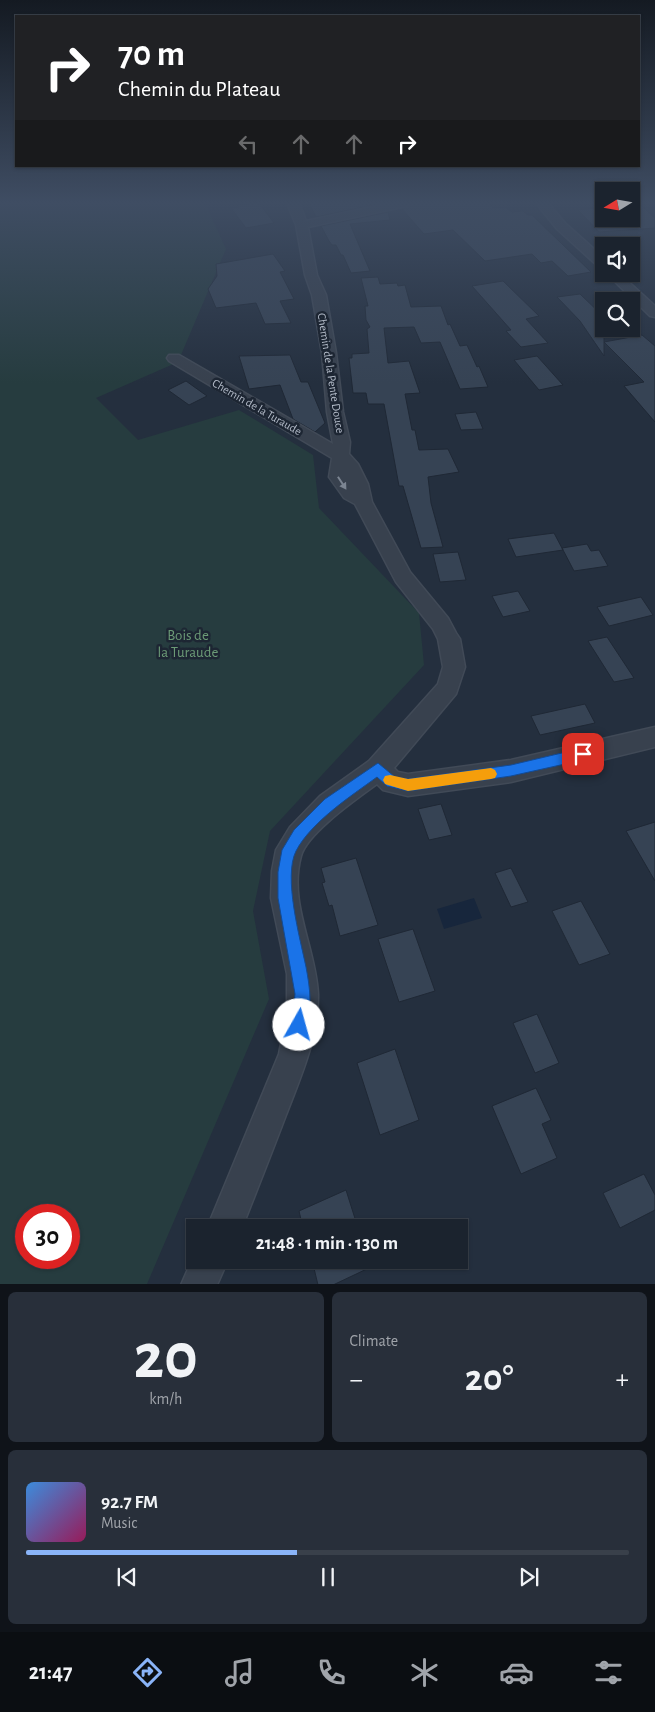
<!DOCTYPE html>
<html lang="en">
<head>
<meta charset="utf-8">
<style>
	:root { --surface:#1b232e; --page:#282f3a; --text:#f1f3f6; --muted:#a0a4aa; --line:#39404a; --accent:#8ab4f8 }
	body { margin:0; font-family:"Alegreya Sans",sans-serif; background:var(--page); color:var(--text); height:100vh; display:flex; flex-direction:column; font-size:19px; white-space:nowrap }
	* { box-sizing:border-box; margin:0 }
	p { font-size:16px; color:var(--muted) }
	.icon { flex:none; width:28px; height:28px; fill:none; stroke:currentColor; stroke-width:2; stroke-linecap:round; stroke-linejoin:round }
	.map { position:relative; height:1284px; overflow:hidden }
	.drawer { display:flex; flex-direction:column; gap:8px; padding:8px; background:#0f1319; flex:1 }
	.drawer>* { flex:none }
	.guide { position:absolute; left:15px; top:15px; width:625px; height:152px; border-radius:0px; box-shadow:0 1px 4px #0004,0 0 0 1px var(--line); background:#202124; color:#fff; overflow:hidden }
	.needle { width:32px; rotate:259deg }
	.fabs { position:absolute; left:595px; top:182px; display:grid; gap:10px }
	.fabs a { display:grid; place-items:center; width:45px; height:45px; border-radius:0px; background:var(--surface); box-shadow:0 1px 4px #0004,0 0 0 1px var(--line); font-size:25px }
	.speed { position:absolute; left:15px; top:1204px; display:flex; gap:10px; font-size:25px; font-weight:700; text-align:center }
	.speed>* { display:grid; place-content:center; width:65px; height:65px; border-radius:50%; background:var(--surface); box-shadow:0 1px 4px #0004,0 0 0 1px var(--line); line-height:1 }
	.speed .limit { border:8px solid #d22; background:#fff; color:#111 }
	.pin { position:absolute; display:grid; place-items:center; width:42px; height:42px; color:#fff; margin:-21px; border-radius:10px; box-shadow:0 2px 8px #0006 }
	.me { position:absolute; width:55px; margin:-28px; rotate:7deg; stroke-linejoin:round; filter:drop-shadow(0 0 4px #0008) }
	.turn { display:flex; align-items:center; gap:18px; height:105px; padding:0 20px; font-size:22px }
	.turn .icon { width:65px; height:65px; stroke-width:2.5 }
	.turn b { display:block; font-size:35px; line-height:42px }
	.lanes { display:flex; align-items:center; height:48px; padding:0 20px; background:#0003; justify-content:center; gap:25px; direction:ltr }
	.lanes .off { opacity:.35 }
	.big { font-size:38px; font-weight:700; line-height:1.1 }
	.drawer .card { flex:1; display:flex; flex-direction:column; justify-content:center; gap:8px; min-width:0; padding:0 18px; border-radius:8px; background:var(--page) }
	.drawer .dial { align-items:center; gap:0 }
	.dial b { font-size:65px; line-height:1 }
	.song { display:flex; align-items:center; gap:15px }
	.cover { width:60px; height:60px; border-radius:8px; background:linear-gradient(135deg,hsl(210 70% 55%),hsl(330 70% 35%)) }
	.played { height:5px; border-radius:2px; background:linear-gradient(90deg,var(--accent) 45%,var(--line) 45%) }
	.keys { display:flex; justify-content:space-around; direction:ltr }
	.heat { display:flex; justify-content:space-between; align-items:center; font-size:28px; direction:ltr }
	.drawer .tiles { flex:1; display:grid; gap:8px; grid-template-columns:1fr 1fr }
	.card:last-child { grid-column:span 2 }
	.trip { position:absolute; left:186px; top:1219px; width:282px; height:50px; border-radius:0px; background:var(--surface); box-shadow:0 1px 4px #0004,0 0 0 1px var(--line); font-weight:700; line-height:50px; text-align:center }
	.dock { display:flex; height:80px; justify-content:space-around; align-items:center; background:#0b0e12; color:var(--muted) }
	.dock .icon { width:35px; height:35px }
	.dock .selected { color:var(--accent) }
	.dock b { font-size:22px; color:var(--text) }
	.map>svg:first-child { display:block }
	.green { fill:#263c3f; fill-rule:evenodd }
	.water { fill:#17263c }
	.building { fill:#364354; stroke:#1f2835 }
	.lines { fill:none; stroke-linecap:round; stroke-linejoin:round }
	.street-casing { stroke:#414a57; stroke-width:3 }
	.street { fill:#38414e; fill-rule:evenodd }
	.oneway { fill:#7c8592 }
	.route { fill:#1a73e8; stroke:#114b97 }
	.slow { fill:#f59e0b }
	.labels { text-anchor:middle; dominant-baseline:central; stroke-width:5; stroke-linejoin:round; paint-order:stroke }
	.far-street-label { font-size:12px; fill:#b4bcc9; stroke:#1d2633 }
	.park-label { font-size:15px; fill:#6b9a76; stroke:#1d2633 }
</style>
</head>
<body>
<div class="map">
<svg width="655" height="1285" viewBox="0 0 655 1285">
	<rect width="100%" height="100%" fill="#242f3e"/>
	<path class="green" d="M0,203h205l21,46 -48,113 -82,36 42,42 101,-30 74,45 6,53 100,105 5,52 -154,166 -17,80 16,88 -122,285 -147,1zM26,1215h43v43h-43z"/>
	<path class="water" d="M474,898l8,20 -38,11 -7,-20z"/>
	<path class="building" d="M259,203l15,20 -28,5 -15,-20 8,-1 -1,-2z
		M309,203h73l-66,14z
		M415,203h73l5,5 12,-1 7,5 11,-1 5,4h4l59,57 -23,4 -16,-15 -11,2 -9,-9 -47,7 -32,-31 -29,4 -22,-25z
		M631,204h6l6,3 12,11v10l-56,4 -21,-22 26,-3v12h27z
		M388,212l2,8 -40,4 20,47 -19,2 -8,-18h-2l-5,-10h-4l-3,-4 -8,-15z
		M273,254l12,17 -5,1 14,27 -14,2 11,22 -26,1 -9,-21 -40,5 -8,-19 9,-13 -1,-12z
		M378,277l2,7 17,-1 1,3 7,-1 6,22 30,-1 7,19 2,-1 10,22 7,-1 10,22 2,-1 9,21 -28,2 -20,-47 -19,1 -7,-16 -30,1 4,35 21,-2 11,32 -15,1 7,36h3l4,20 29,-1 11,23 -31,5 3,26 12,44 -22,1 -18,-62h-4l-15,-82h-16l-2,-11h-13l-4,-35h3v-4l17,-1 -2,-24 3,-2 -4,-7 -1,-14h3l-7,-28z
		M503,281l36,35 -13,3 22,24 -27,4 -15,-16 5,-1 -39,-44z
		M580,294l24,23v25l38,-7 13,11v76l-31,-36 20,-4 -40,-40v14l-24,-35 -23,-24z
		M290,355l11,27h7l17,41 -10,9 -22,-13 -13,-34 -31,4 -10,-33z
		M537,356l26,29 -24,5 -25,-30z
		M186,381l21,15 -18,9 -21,-15z
		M476,412l7,17 -22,1 -6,-16z
		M554,533l9,17 -47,7 -8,-18z
		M587,544l4,7 8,-1 9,16 -34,5 -12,-23z
		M458,552l8,28 -26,2 -7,-28z
		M518,591l12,20 -27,6 -11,-21z
		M641,597l12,18 -44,11 -12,-19z
		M607,637l27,41 -20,4 -26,-41z
		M585,704l10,19 -55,12 -9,-19z
		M441,804l11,31 -23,5 -11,-31z
		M655,822v59l-29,-50z
		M356,858l22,67 -38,11 -8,-31 -3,1 -7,-23 3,-1 -4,-14z
		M511,868l17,34 -17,5 -16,-34z
		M581,901l29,53 -31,11 -27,-54z
		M413,929l22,62 -36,11 -21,-63z
		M537,1014l22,49 -24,10 -22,-50z
		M395,1049l24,71 -39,15 -23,-72z
		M536,1088l15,32 -9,4 15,34 -36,16 -29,-68z
		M644,1174l11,21v15l-35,18 -17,-35z
		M346,1190l12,38h-55l-4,-17z
		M312,1260h57l2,7 -38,18h-15z"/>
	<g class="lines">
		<g class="street-casing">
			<path id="street" d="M287,203h12l7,18 85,-18h22l-6,3 -99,21 9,48 9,20 10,58 7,59 7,30 -1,12 9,10 10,20 4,18 38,70 38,46 8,15 4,6 5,28 -9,27 -62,74 4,4 10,2 103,-14 144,-33v20l-144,35 -103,14 -25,-6 -6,-6c-19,14 -70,49 -76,72 -13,47 15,92 17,138 1,42 -17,82 -32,121 -14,37 -29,75 -44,113h-35l72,-174 8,-43v-37l-16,-76 1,-27 4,-21 14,-23 30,-31 49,-35 69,-77 5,-17 -5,-28 -5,-10 -37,-47 -41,-78 -11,-6 -15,-21 3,-19 -163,-97 -2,-3 2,-3h10l154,89 -6,-32 -5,-59 -10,-58 -7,-20 -9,-50z
				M536,203h12l17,20 39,35v11l-4,-1 -43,-39z
				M607,274h13l35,32v11l-5,-1z
				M195,1253v7h33l-11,25h-36z"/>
		</g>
		<use href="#street" class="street"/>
	</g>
	<defs><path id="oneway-solid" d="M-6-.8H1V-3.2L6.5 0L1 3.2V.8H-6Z" transform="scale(1.25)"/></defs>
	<use class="oneway" href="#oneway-solid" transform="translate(342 483) rotate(57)"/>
	<linearGradient id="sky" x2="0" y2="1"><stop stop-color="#141a22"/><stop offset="0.53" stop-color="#3f4d63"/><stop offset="1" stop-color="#3f4d63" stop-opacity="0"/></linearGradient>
	<rect width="655" height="383" fill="url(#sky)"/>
	<path class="route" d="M583,748l5,2 1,4 -1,4 -5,2 -72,16 -103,15 -21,-5 -10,-9c-26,19 -66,45 -81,74 -13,26 4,87 10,116 4,21 7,43 -1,64l-6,2 -5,-2 -3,-6 4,-31 -17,-96v-26l4,-22 12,-20 31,-31 53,-36 17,14 13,2 103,-14z"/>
	<path class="slow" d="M491,768l4,2 2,4 -2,4 -4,1 -83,12 -23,-7 -2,-4 2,-4 5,-1 18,4z"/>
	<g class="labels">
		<g class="far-street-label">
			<text transform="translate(331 373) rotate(81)">Chemin de la Pente Douce</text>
			<text transform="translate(257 407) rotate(30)">Chemin de la Turaude</text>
		</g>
		<g class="park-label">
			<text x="188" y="635">Bois de<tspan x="188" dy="17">la Turaude</tspan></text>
		</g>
	</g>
</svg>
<div class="fabs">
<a><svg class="needle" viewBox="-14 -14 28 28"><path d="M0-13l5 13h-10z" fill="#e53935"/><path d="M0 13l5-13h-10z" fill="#a0a4aa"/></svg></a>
<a><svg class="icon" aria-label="sound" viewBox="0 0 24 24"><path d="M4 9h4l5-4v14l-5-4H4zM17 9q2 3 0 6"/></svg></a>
<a><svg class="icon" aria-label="search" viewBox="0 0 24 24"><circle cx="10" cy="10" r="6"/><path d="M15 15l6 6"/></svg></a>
</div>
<div class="speed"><div class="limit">30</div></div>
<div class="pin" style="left:583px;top:754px;background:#d93025"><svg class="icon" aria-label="arrive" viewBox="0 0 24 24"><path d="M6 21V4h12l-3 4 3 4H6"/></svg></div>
<svg class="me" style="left:299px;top:1025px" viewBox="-20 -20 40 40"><circle r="19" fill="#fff"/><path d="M0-13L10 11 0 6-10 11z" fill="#1a73e8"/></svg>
<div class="trip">21:48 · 1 min · 130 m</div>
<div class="guide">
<div class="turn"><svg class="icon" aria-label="right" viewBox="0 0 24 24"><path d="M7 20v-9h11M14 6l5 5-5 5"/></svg><div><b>70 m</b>Chemin du Plateau</div></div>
<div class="lanes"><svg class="icon off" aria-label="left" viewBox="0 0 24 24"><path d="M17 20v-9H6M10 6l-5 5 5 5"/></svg><svg class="icon off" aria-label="ahead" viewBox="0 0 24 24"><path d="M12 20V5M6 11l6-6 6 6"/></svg><svg class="icon off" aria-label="ahead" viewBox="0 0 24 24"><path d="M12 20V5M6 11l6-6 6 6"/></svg><svg class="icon" aria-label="right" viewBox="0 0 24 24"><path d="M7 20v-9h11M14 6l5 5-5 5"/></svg></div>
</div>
</div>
<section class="drawer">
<div class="tiles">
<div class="card dial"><b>20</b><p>km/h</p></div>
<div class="card"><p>Climate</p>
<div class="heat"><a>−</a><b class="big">20°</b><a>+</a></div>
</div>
<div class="card">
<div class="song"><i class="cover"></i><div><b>92.7 FM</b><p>Music</p></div></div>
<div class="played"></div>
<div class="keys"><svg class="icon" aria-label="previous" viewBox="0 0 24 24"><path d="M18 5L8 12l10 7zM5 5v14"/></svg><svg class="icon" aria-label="pause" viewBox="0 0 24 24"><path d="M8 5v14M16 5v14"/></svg><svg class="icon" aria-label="next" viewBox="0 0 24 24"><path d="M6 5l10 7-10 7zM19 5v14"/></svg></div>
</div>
</div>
</section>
<nav class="dock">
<b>21:47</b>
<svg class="icon selected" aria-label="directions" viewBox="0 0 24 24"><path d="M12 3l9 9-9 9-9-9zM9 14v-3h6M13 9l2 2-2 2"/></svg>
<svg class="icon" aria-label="music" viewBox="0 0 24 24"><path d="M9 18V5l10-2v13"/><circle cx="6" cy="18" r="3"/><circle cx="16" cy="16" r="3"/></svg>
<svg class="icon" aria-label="phone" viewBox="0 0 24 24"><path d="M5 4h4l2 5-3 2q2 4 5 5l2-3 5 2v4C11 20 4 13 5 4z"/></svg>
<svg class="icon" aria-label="climate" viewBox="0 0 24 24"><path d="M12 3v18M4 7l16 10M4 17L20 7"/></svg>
<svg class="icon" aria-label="car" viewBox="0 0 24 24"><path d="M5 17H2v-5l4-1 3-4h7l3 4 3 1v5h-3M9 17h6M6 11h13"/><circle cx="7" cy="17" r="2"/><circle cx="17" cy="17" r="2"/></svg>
<svg class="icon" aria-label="filters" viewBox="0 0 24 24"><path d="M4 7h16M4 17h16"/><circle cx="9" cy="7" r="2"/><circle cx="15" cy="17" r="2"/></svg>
</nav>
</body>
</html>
